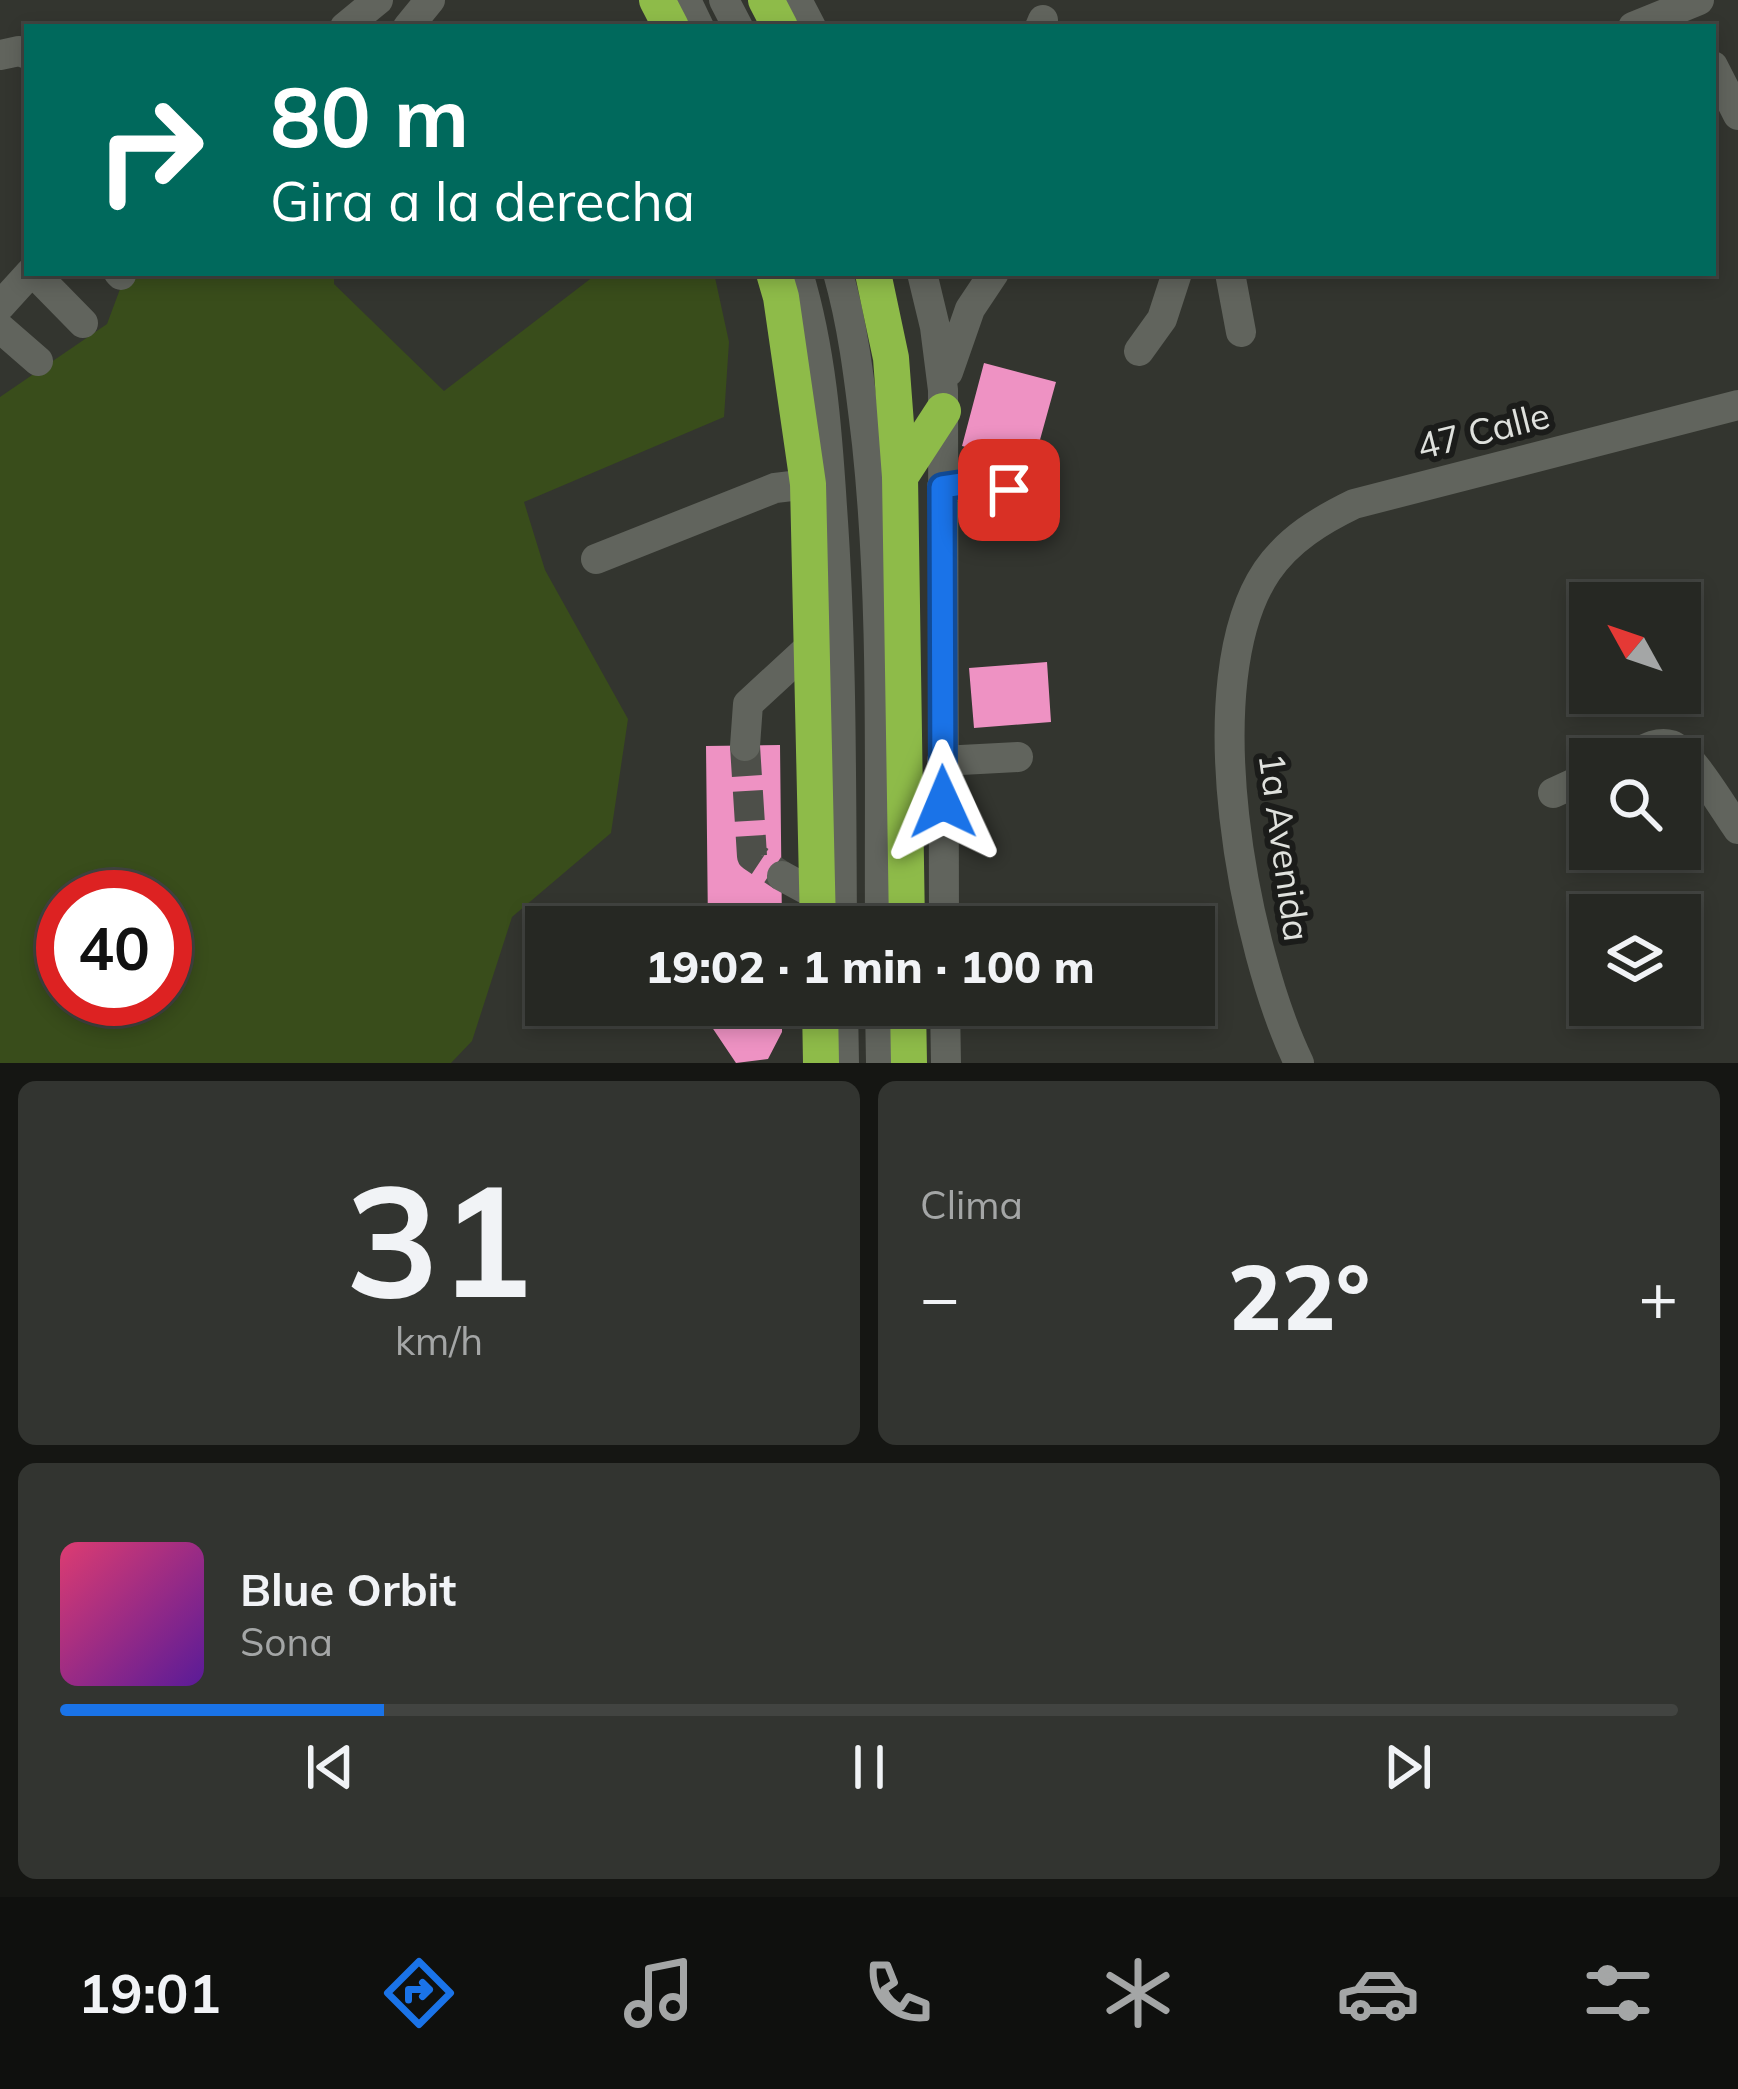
<!DOCTYPE html>
<html lang="es">
<head>
<meta charset="utf-8">
<style>
	:root { --surface:#262823; --page:#323430; --text:#f1f3f6; --muted:#a4a6a6; --line:#424441; --accent:#1a73e8 }
	body { margin:0; font-family:Mulish,sans-serif; background:var(--page); color:var(--text); height:100vh; display:flex; flex-direction:column; font-size:45px; white-space:nowrap }
	* { box-sizing:border-box; margin:0 }
	p { font-size:39px; color:var(--muted) }
	.icon { flex:none; width:66px; height:66px; fill:none; stroke:currentColor; stroke-width:2; stroke-linecap:round; stroke-linejoin:round }
	.map { position:relative; height:1063px; overflow:hidden }
	.panel { display:flex; flex-direction:column; gap:18px; padding:18px; background:#151613; flex:1 }
	.panel>* { flex:none }
	.hud { position:absolute; left:24px; top:24px; width:1692px; height:252px; border-radius:0px; box-shadow:0 6px 18px #0003,0 0 0 3px var(--line); background:#00695c; color:#fff; overflow:hidden }
	.needle { width:78px; rotate:310deg }
	.tools { position:absolute; left:1569px; top:582px; display:grid; gap:24px }
	.tools a { display:grid; place-items:center; width:132px; height:132px; border-radius:0px; background:var(--surface); box-shadow:0 6px 18px #0003,0 0 0 3px var(--line); font-size:60px }
	.speed { position:absolute; left:36px; top:870px; display:flex; gap:24px; font-size:60px; font-weight:700; text-align:center }
	.speed>* { display:grid; place-content:center; width:156px; height:156px; border-radius:50%; background:var(--surface); box-shadow:0 6px 18px #0003,0 0 0 3px var(--line); line-height:1 }
	.speed .limit { border:18px solid #d22; background:#fff; color:#111 }
	.pin { position:absolute; display:grid; place-items:center; width:102px; height:102px; color:#fff; margin:-51px; border-radius:24px; box-shadow:0 6px 18px #0006 }
	.me { position:absolute; width:132px; margin:-66px; rotate:359deg; stroke-linejoin:round; filter:drop-shadow(0 0 9px #0008) }
	.turn { display:flex; align-items:center; gap:42px; height:252px; padding:0 48px; font-size:54px }
	.turn .icon { width:156px; height:156px; stroke-width:2.5 }
	.turn b { display:block; font-size:84px; line-height:102px }
	.big { font-size:90px; font-weight:800; line-height:1.1 }
	.panel .widget { flex:1; display:flex; flex-direction:column; justify-content:center; gap:18px; min-width:0; padding:0 42px; border-radius:18px; background:var(--page) }
	.panel .dial { align-items:center; gap:0 }
	.dial b { font-size:156px; line-height:1 }
	.song { display:flex; align-items:center; gap:36px }
	.cover { width:144px; height:144px; border-radius:18px; background:linear-gradient(135deg,hsl(340 70% 55%),hsl(270 70% 35%)) }
	.played { height:12px; border-radius:6px; background:linear-gradient(90deg,var(--accent) 20%,var(--line) 20%) }
	.keys { display:flex; justify-content:space-around; direction:ltr }
	.heat { display:flex; justify-content:space-between; align-items:center; font-size:66px; direction:ltr }
	.panel .tiles { flex:1; display:grid; gap:18px; grid-template-columns:1fr 1fr }
	.widget:last-child { grid-column:span 2 }
	.trip { position:absolute; left:525px; top:906px; width:690px; height:120px; border-radius:0px; background:var(--surface); box-shadow:0 6px 18px #0003,0 0 0 3px var(--line); font-weight:800; line-height:120px; text-align:center }
	.tab-bar { display:flex; height:192px; justify-content:space-around; align-items:center; background:#0f100e; color:var(--muted) }
	.tab-bar .icon { width:84px; height:84px }
	.tab-bar .current { color:var(--accent) }
	.tab-bar b { font-size:54px; color:var(--text) }
	.map>svg:first-child { display:block }
	.green { fill:#394d1b; fill-rule:evenodd }
	.building { fill:#ee92c3 }
	.lines { fill:none; stroke-linecap:round; stroke-linejoin:round }
	.minor-tunnel { stroke:#4d4f49; stroke-width:30; stroke-dasharray:30 15; stroke-linecap:butt }
	.minor { stroke:#61645d; stroke-width:30 }
	.highway { stroke:#8ebb49; stroke-width:36 }
	.route-casing { stroke:#114b97; stroke-width:30 }
	.route { stroke:#1a73e8; stroke-width:21 }
	.labels { text-anchor:middle; dominant-baseline:central; stroke-width:12; stroke-linejoin:round; paint-order:stroke }
	.street-label { font-size:36px; fill:#dfe1dd; stroke:#1b1c1a }
</style>
</head>
<body>
<div class="map">
<svg width="1738" height="1063" viewBox="0 0 1738 1063">
	<rect width="100%" height="100%" fill="#33352f"/>
	<path class="green" d="M126,273h208v11l110,107 154,-118h116l15,69 -5,75 -200,85 21,68 83,149 -17,114 -99,84 -40,124 -21,22h-451v-666l107,-73zM63,897h102v102h-102z"/>
	<path class="building" d="M984,363l72,19 -23,83 -71,-19z
		M1047,662l4,60 -77,6 -5,-60z
		M780,745l2,182h-74l-2,-181z
		M697,1005h85v27l-14,27 -32,4z"/>
	<g class="lines">
		<path class="minor-tunnel" d="M745,746l7,110 30,20"/>
		<path class="minor" d="M686,0l13,27
			M724,0l14,27
			M797,0l14,27
			M345,27l33,-27
			M408,27l22,-27
			M1040,27l3,-7
			M1633,27l66,-27
			M0,55l19,-4 8,3
			M1713,66l25,49
			M34,273l49,50
			M119,273l2,2
			M798,273c23,76 29,155 34,234 10,140 9,280 10,420
			M838,273c16,56 22,113 29,171 17,160 12,322 13,483
			M922,273l13,54 8,63 1,537
			M1230,273l11,59
			M0,306l30,-33
			M0,328l38,33
			M1139,351l23,-32 15,-46
			M948,372l22,-63 24,-36
			M942,487l31,-2 72,10
			M596,559l179,-71 33,-4
			M745,746l3,-42 64,-59
			M1625,759c14,-6 30,-19 46,-14 20,7 53,65 67,84
			M942,761l76,-4
			M1553,793l37,-17
			M782,876l35,19
			M843,1005l1,58
			M880,1005l1,58
			M945,1005l1,58
			M1299,1063c-55,-114 -107,-381 -32,-492 22,-32 54,-51 87,-67l384,-99"/>
		<path class="highway" d="M657,0l14,27
			M766,0l14,27
			M774,273l7,24 27,187 10,443
			M873,273l18,85 9,119 7,450
			M900,477l43,-66
			M820,1005l1,58
			M908,1005l1,58"/>
	</g>
	<g class="lines">
		<g class="route-casing">
			<path id="route" d="M943,802l-1,-315 20,-3 47,6"/>
		</g>
		<use href="#route" class="route"/>
	</g>
	<g class="labels">
		<g class="street-label">
			<text transform="translate(1483 430) rotate(-14)">47 Calle</text>
			<text transform="translate(1285 847) rotate(82)">1a Avenida</text>
		</g>
	</g>
</svg>
<div class="tools">
<a><svg class="needle" viewBox="-14 -14 28 28"><path d="M0-13l5 13h-10z" fill="#e53935"/><path d="M0 13l5-13h-10z" fill="#a4a6a6"/></svg></a>
<a><svg class="icon" aria-label="search" viewBox="0 0 24 24"><circle cx="10" cy="10" r="6"/><path d="M15 15l6 6"/></svg></a>
<a><svg class="icon" aria-label="layers" viewBox="0 0 24 24"><path d="M12 4l9 5-9 5-9-5zM3 14l9 5 9-5"/></svg></a>
</div>
<div class="speed"><div class="limit">40</div></div>
<div class="pin" style="left:1009px;top:490px;background:#d93025"><svg class="icon" aria-label="arrive" viewBox="0 0 24 24"><path d="M6 21V4h12l-3 4 3 4H6"/></svg></div>
<svg class="me" style="left:943px;top:802px" viewBox="-20 -20 40 40"><path d="M0-17L14 15 0 8-14 15z" fill="#1a73e8" stroke="#fff" stroke-width="4"/></svg>
<div class="trip">19:02 · 1 min · 100 m</div>
<div class="hud">
<div class="turn"><svg class="icon" aria-label="right" viewBox="0 0 24 24"><path d="M7 20v-9h11M14 6l5 5-5 5"/></svg><div><b>80 m</b>Gira a la derecha</div></div>
</div>
</div>
<section class="panel">
<div class="tiles">
<div class="widget dial"><b>31</b><p>km/h</p></div>
<div class="widget"><p>Clima</p>
<div class="heat"><a>−</a><b class="big">22°</b><a>+</a></div>
</div>
<div class="widget">
<div class="song"><i class="cover"></i><div><b>Blue Orbit</b><p>Sona</p></div></div>
<div class="played"></div>
<div class="keys"><svg class="icon" aria-label="previous" viewBox="0 0 24 24"><path d="M18 5L8 12l10 7zM5 5v14"/></svg><svg class="icon" aria-label="pause" viewBox="0 0 24 24"><path d="M8 5v14M16 5v14"/></svg><svg class="icon" aria-label="next" viewBox="0 0 24 24"><path d="M6 5l10 7-10 7zM19 5v14"/></svg></div>
</div>
</div>
</section>
<nav class="tab-bar">
<b>19:01</b>
<svg class="icon current" aria-label="directions" viewBox="0 0 24 24"><path d="M12 3l9 9-9 9-9-9zM9 14v-3h6M13 9l2 2-2 2"/></svg>
<svg class="icon" aria-label="music" viewBox="0 0 24 24"><path d="M9 18V5l10-2v13"/><circle cx="6" cy="18" r="3"/><circle cx="16" cy="16" r="3"/></svg>
<svg class="icon" aria-label="phone" viewBox="0 0 24 24"><path d="M5 4h4l2 5-3 2q2 4 5 5l2-3 5 2v4C11 20 4 13 5 4z"/></svg>
<svg class="icon" aria-label="climate" viewBox="0 0 24 24"><path d="M12 3v18M4 7l16 10M4 17L20 7"/></svg>
<svg class="icon" aria-label="car" viewBox="0 0 24 24"><path d="M5 17H2v-5l4-1 3-4h7l3 4 3 1v5h-3M9 17h6M6 11h13"/><circle cx="7" cy="17" r="2"/><circle cx="17" cy="17" r="2"/></svg>
<svg class="icon" aria-label="filters" viewBox="0 0 24 24"><path d="M4 7h16M4 17h16"/><circle cx="9" cy="7" r="2"/><circle cx="15" cy="17" r="2"/></svg>
</nav>
</body>
</html>
